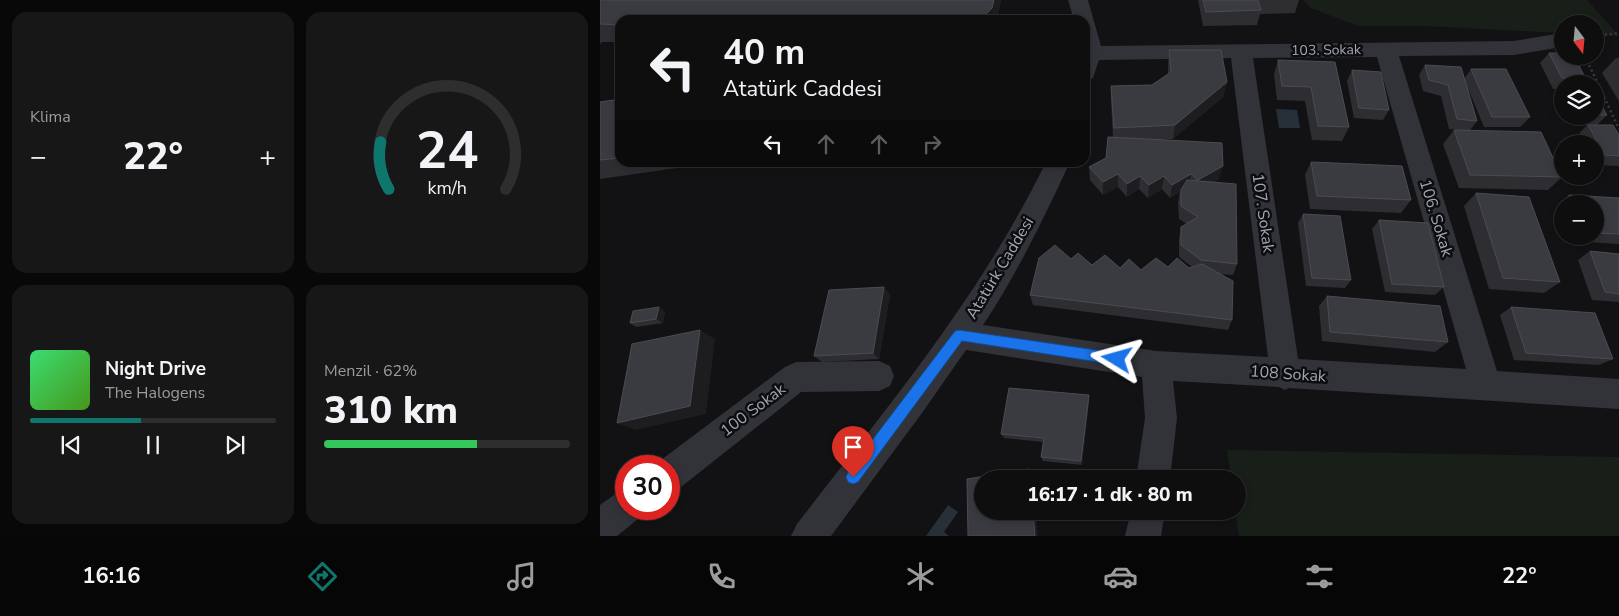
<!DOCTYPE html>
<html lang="tr">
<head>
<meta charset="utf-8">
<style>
	:root { --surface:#0e0e0f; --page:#171718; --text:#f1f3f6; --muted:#9b9c9e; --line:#2e2e2f; --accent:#0f766e }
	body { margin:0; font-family:"Nunito Sans",sans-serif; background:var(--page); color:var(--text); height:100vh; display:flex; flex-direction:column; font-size:19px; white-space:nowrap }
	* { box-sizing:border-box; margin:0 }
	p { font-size:16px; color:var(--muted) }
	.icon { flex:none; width:28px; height:28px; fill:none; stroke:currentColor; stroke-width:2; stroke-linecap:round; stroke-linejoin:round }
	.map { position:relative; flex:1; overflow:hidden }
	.side { display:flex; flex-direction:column; gap:12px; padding:12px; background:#080808; width:600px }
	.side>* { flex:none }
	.guide { position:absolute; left:15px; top:15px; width:475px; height:152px; border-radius:15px; box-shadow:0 2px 8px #0003,0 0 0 1px var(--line); background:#0e0e0f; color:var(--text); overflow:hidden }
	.needle { width:32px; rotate:164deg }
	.buttons { position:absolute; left:954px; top:15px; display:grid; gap:10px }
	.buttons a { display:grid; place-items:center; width:50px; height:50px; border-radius:50%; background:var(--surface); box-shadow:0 2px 8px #0003,0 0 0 1px var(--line); font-size:25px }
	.speed { position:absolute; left:15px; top:455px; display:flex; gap:10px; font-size:25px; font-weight:700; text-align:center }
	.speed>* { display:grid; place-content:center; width:65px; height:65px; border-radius:50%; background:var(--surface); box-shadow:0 2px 8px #0003,0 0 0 1px var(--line); line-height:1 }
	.speed .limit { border:8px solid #d22; background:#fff; color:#111 }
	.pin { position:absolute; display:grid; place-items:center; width:42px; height:42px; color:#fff; margin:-51px -21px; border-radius:50% 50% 50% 0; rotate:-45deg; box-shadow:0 0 5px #0007 }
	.pin .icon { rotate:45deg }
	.me { position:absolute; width:55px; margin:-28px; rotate:278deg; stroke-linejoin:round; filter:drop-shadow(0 0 4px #0008) }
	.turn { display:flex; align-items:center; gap:18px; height:105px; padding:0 25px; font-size:22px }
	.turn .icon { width:65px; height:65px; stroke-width:2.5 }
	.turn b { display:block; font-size:35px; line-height:42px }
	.lanes { display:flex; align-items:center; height:48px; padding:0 25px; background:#0003; justify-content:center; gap:25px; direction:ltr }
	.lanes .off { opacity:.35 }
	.big { font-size:38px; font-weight:800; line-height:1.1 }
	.side .card { flex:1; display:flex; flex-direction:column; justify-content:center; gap:8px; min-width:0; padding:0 18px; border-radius:15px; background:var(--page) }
	.side .dial { align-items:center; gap:0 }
	.dial svg { height:130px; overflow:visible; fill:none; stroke:var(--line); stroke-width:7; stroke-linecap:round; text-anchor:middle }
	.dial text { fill:var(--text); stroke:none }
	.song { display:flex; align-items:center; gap:15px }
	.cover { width:60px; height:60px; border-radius:8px; background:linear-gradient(135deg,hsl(140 70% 55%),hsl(100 70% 35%)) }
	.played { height:5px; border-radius:2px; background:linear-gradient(90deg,var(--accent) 45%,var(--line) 45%) }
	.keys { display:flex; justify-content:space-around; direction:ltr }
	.heat { display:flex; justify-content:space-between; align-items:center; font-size:28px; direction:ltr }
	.charge { height:8px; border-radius:4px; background:linear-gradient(90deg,#34c759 62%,var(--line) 0) }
	.side .tiles { flex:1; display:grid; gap:12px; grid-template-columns:repeat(2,1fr) }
	.trip { position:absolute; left:374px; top:470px; width:272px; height:50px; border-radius:25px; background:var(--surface); box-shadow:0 2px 8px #0003,0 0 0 1px var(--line); font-weight:800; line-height:50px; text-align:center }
	.dock { display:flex; height:80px; justify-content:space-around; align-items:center; background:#060606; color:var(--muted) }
	.dock .icon { width:35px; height:35px }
	.dock .current { color:var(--accent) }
	.dock b { font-size:22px; color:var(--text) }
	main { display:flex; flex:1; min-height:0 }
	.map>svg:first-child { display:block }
	.green { fill:#181f19 }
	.water { fill:#273038 }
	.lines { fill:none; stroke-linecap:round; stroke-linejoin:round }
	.path { stroke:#383a40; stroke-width:2.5; stroke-dasharray:2 3; stroke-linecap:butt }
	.minor { fill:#323339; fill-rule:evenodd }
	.wall { fill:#2e2e32 }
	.shaded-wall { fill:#1d1d20 }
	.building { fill:#3a3b40; stroke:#4a4c53 }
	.route { fill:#1a73e8; stroke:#114b97 }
	.labels { text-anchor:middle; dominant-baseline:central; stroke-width:5; stroke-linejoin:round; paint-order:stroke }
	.far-street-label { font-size:14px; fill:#a2a7b6; stroke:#0d0d0f }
	.street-label { font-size:16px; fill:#a2a7b6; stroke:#0d0d0f }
</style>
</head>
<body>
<main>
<section class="side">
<div class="tiles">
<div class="card"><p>Klima</p>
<div class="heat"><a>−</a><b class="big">22°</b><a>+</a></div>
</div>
<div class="card dial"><svg viewBox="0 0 100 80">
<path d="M14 69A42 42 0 1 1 86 69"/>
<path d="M14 69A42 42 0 0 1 9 40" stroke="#0f766e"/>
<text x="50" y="56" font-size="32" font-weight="700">24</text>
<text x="50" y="72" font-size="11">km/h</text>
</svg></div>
<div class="card">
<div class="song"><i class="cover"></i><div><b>Night Drive</b><p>The Halogens</p></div></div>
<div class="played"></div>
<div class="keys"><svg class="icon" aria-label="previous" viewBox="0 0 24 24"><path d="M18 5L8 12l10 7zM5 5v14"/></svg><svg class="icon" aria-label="pause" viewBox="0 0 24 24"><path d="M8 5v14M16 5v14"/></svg><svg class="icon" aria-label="next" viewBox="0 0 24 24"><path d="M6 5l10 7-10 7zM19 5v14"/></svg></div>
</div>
<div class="card"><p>Menzil · 62%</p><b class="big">310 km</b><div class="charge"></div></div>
</div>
</section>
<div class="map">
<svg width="1019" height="536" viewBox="0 0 1019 536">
	<rect width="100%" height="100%" fill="#121214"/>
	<path class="green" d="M703,0h284l32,36 -24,-1v-11h-33v9l-137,-7h-67l-47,-18z
		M627,450l392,7v79h-380l-4,-25h3v-32h-7z"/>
	<path class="water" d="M676,109l21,1 3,18h-21z
		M348,505l10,7 -14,20 5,4h-23z"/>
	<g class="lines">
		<path class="path" d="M995,36l24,-3
			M985,56l34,73"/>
		<path class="minor" d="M468,0h20l13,46 413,-5 48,-8v14l-48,8 -115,1 98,315 122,8v30l-330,-21 -4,2 -6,-3 -106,-6 4,37 -7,61h-34l9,-61 -3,-41 -176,-27 -44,63 -91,123h-40l6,-12c91,-118 183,-227 249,-362h24c-26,56 -53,112 -87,163l173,26 112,6 -37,-299 -132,2 -6,18 -8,3v-61h-11zM777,57l89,312 -168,-10 -45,-301z
			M279,361l11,5 4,10 -4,10 -11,5 -78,1 -120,95 -12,5v-26h-13l1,-3 128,-96 11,-5z
			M26,490v19h16l-4,10 -21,17h-17v-31l14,-10z
			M531,511h34l-4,25h-36z"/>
	</g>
	<path class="wall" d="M0,0h401l-4,20h-377v22h-18l-2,2z
		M598,0h101l-4,13 -35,1 -3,11 -54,1z
		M569,50l58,32 -4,15 -50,42 -15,1 61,39 -4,3 22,82 -4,11 -13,-1 12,46 -4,10 -195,-25 -3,-10 41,-36 21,6 49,5 27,-3 21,1 3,-1 -13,-10v-18l2,-12 6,-3 -8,-5 -1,-17 2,-10 -10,6 -8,-9 -14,9 -9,-9 -12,8 -9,-10 -15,8 -13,-15 -1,-13 17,-9 7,-21 -2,-36v-15l41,-1 16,-11v-9z
		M949,53l37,26 -4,5h-20v5h-9l-13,-26z
		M1016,58h3v43l-17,-28z
		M678,60l57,2 14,65 -7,14 -30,-1 -7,-39 -28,-1 -3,-25z
		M825,65l40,13 6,-9 59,48 -10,10h-36l-17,-41 10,35 -7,9 92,47 -14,13 -89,-2 -16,-44 11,-14h6l-11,-1 -8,-33 -18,-5 -4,-16z
		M752,70l37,40 -6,10 -29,-2 -7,-37z
		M962,92v15l-4,-10z
		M995,94l12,21 -10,10 22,10v31l-24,-1v-21h-13l-4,-9 9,-10h-15l-5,-9h28z
		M20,99v63h99l-119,17v-77z
		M711,162l100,38 -10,13 -91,-4 -5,-34z
		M876,193l84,89 -16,11 -55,-4 -25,-83z
		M969,195l50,3v46l-46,-3 -2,-5h24v-32h-33v11l-4,-10z
		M703,214l48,66 -6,8 -39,-2 -8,-63z
		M779,220l65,67 -9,8 -50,-3 -13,-63z
		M990,251l29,3v48l-27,-2 -14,-40z
		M284,287l6,8 -11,64 -57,3 -8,-6z
		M727,296l121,46 -13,10 -113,-11 -3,-35z
		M911,307l102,52 -14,6 -85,-5 -14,-45z
		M65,311l-2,12 -27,4 -6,-4z
		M489,401l-7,64 -39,-4 -2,-4 2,-15 -39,-4 -3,-4z"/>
	<path class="shaded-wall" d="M394,0h7l-4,20h-17z
		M627,82l-4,15 -50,42 2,-14z
		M623,166l-4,13 -23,14 2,-13z
		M518,174v13l-15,8v-13z
		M591,174l-2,13 -19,11 2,-13z
		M540,176l-1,13 -12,8v-13z
		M564,176l-2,13 -14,9 1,-13z
		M284,287l6,8 -11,64 -6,-6z
		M59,307l6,4 -2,12 -7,-4z
		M100,330l15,9 -9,75 -70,16 -19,-7z
		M489,395v6l-7,64 -1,-4z
		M429,469l4,5v5h-3z
		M433,511h3l2,25h-3z"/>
	<path class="building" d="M0,0h394l-2,8 -12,12h-360v5l-20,-1z
		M603,0h55l3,10 -55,2z
		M569,50h52l6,32 -52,43 -61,3 -3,-42 41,-1 19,-13z
		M949,53h13v3h12l12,23 -24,-1z
		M678,60l57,2 14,65 -31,-1 -7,-39 -29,-1z
		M825,65l36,2 16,54 -20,-2 -9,-34 -19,-5z
		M871,69h35l24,48h-38z
		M752,70l29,2 8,38 -30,-2z
		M995,94l12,21h-12z
		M20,99v59l-20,2v-58z
		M988,125h25l6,10v21l-14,-1z
		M854,130l87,2 21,45 -92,-2z
		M508,137l114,6 1,23 -25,14 -7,-6 -19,11 -8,-9 -15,9 -9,-9 -13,8 -9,-10 -15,8 -14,-15 17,-9z
		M711,162l91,4 9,34 -94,-4z
		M587,180l49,4 1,80 -36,-4 -20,-15v-18l17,-10 -17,-11v-16z
		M876,193l53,4 31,85 -57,-4z
		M969,195l50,3v36l-24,-1v-29h-22z
		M703,214l37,2 11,64 -39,-2z
		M779,220l49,3 16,64 -52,-3z
		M455,245l16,14 7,-6 14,12 13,-10 15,13 9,-9 12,11 15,-12 12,9 9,-9 12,10 13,-4 31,17 -1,39 -202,-25 9,-37z
		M990,251l29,3v40l-14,-2z
		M284,287l-11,66 -59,3 15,-66z
		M727,296l113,10 8,36 -118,-10z
		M59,307l-3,12 -26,4 3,-12z
		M911,307l84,6 18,46 -87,-6z
		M100,330l-10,76 -73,17 15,-79z
		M409,388l80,7 -8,66 -40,-4 3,-19 -43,-4z
		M429,469l1,10h-48v32h51l2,25h-67l-1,-57z"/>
	<path class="route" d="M359,330l158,23 4,2 2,4 -2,4 -4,2 -155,-24 -104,141 -5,2 -5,-2 -2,-5 2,-5 107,-141z"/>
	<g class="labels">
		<g class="far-street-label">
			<text transform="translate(726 50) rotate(-1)">103. Sokak</text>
		</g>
		<g class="street-label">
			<text transform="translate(663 213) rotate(82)">107. Sokak</text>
			<text transform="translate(836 218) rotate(73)">106. Sokak</text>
			<text transform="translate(400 268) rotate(-59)">Atatürk Caddesi</text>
			<text transform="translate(688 374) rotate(4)">108 Sokak</text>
			<text transform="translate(153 410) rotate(-37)">100 Sokak</text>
		</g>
	</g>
</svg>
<div class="buttons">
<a><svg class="needle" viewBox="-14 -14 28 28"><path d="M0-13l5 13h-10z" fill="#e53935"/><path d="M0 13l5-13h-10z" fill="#9b9c9e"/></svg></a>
<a><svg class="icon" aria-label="layers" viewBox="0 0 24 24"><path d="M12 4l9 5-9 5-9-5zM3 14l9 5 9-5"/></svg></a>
<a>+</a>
<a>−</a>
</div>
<div class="speed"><div class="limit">30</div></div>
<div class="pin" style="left:253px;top:477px;background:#d93025"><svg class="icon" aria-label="arrive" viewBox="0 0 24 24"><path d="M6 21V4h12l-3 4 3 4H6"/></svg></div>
<svg class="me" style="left:517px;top:359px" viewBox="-20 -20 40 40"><path d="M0-17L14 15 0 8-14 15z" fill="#1a73e8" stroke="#fff" stroke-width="4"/></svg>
<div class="trip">16:17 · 1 dk · 80 m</div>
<div class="guide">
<div class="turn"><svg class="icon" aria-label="left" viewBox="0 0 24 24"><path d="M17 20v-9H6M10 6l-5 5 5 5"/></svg><div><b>40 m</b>Atatürk Caddesi</div></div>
<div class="lanes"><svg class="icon" aria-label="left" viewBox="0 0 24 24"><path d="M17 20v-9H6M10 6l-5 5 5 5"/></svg><svg class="icon off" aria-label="ahead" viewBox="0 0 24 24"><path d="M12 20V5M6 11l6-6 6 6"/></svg><svg class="icon off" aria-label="ahead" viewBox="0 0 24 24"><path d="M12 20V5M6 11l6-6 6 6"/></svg><svg class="icon off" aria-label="right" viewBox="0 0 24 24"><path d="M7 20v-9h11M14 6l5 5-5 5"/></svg></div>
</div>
</div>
</main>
<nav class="dock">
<b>16:16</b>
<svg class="icon current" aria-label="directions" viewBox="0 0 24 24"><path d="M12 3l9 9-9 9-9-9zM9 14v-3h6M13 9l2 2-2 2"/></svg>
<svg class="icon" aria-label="music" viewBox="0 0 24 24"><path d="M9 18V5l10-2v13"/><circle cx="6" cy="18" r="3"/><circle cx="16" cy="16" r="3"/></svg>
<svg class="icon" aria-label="phone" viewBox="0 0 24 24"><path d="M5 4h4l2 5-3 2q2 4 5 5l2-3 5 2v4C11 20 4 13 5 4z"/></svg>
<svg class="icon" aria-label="climate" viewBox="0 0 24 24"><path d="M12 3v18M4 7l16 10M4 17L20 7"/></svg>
<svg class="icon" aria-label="car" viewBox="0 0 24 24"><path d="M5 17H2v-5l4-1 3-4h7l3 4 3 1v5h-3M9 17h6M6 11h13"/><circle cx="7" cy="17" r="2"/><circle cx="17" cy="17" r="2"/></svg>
<svg class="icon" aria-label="filters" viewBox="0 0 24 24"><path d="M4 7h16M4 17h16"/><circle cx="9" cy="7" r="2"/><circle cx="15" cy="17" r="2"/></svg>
<b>22°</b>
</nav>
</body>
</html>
